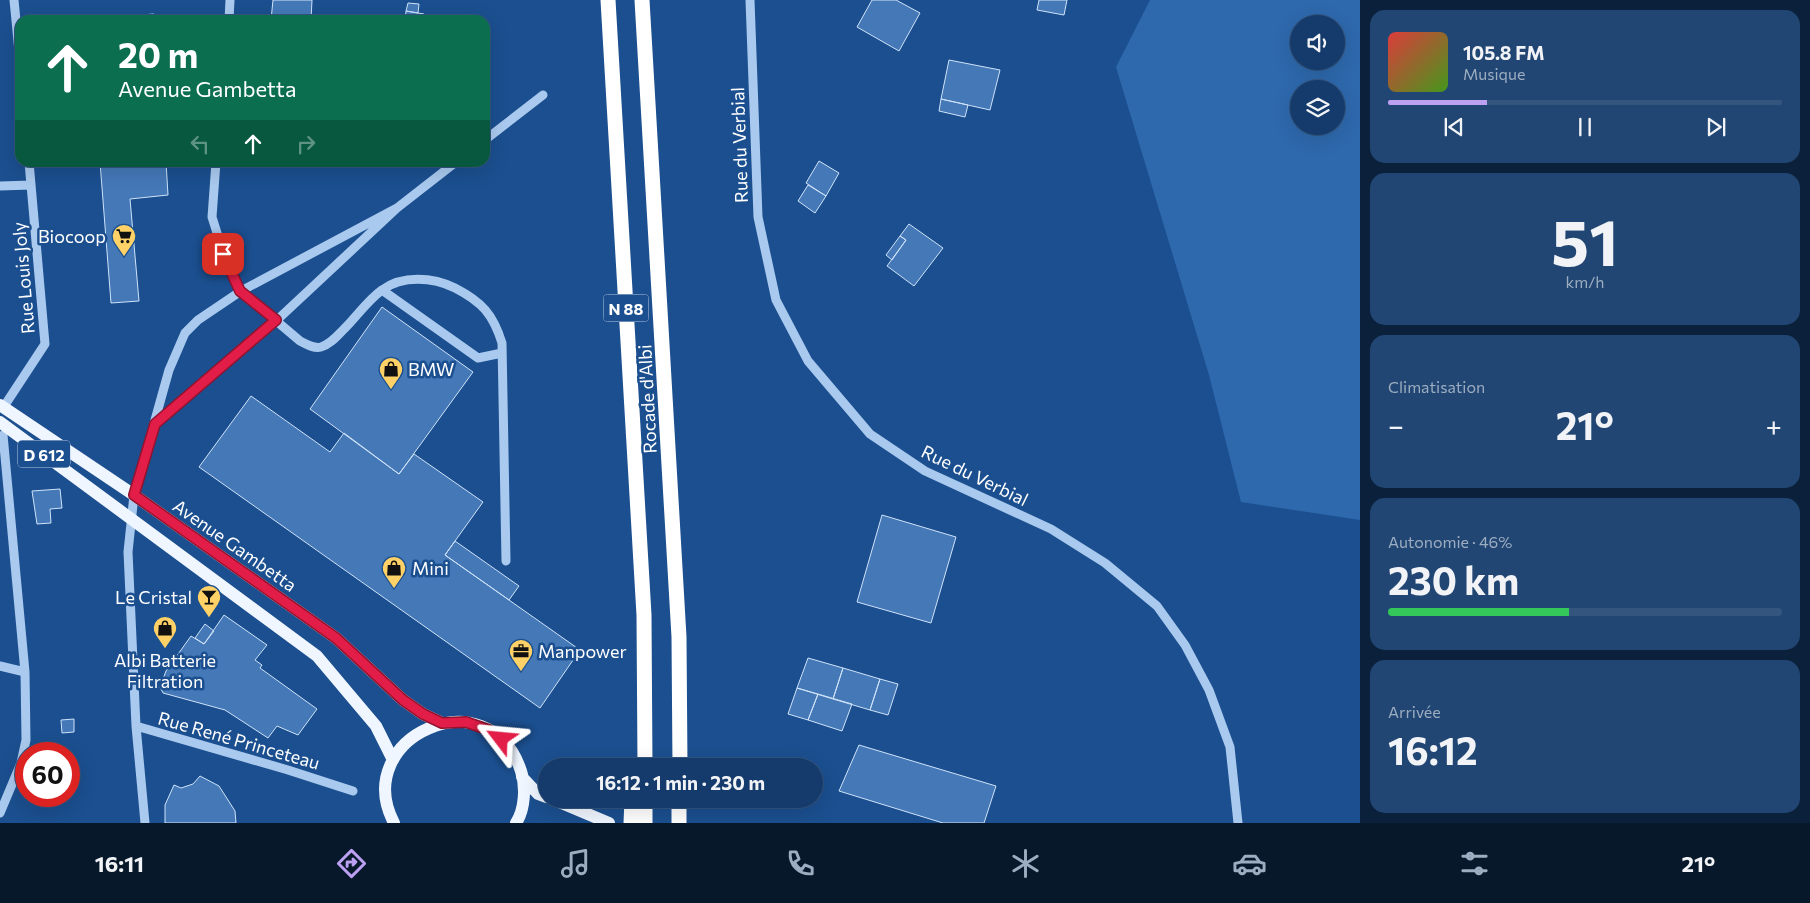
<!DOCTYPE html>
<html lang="fr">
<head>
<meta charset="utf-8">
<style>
	:root { --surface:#143b6b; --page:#214673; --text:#f1f3f6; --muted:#9dadc1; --line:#33557e; --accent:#bca0f2 }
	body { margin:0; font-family:Commissioner,sans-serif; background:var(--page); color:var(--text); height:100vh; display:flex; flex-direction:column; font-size:19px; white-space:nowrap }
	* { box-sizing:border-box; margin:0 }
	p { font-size:16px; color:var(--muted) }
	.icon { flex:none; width:28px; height:28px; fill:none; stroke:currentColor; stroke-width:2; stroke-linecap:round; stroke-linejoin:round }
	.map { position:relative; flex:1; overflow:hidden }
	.details { display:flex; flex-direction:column; gap:10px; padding:10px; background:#0b203b; width:450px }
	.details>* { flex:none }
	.guide { position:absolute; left:15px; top:15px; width:475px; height:152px; border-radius:15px; box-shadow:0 5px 20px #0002,0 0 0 1px var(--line); background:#0b6e4f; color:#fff; overflow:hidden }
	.buttons { position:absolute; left:1290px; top:15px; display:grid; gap:10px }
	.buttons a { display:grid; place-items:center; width:55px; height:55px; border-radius:50%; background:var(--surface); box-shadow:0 5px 20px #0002,0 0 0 1px var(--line); font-size:25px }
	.speed { position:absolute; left:15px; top:742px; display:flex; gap:10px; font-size:25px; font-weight:700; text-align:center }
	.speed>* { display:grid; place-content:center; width:65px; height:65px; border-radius:50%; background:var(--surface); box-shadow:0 5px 20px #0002,0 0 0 1px var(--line); line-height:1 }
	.speed .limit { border:8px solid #d22; background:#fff; color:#111 }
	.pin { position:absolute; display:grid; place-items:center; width:42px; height:42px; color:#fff; margin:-21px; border-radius:10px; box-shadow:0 2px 8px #0006 }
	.me { position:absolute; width:55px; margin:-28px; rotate:299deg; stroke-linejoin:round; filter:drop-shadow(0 0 4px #0008) }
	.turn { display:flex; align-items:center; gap:18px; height:105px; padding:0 20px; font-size:22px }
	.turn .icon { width:65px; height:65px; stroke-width:2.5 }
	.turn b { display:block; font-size:35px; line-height:42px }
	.lanes { display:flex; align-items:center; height:48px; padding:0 20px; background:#0003; justify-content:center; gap:25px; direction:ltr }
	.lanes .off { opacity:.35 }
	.big { font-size:38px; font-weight:700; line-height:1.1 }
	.details .widget { flex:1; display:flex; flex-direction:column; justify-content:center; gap:8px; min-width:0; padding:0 18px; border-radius:15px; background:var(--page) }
	.details .dial { align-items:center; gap:0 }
	.dial b { font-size:65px; line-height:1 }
	.song { display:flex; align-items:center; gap:15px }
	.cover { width:60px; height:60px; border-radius:8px; background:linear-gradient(135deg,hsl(0 70% 55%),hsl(100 70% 35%)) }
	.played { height:5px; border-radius:2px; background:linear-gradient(90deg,var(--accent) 25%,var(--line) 25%) }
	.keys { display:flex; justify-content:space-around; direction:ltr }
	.heat { display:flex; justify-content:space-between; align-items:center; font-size:28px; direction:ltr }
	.charge { height:8px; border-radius:4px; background:linear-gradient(90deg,#34c759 46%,var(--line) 0) }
	.trip { position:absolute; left:538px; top:758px; width:285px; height:50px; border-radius:25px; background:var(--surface); box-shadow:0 5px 20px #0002,0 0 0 1px var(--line); font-weight:700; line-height:50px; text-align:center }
	.tabs { display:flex; height:80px; justify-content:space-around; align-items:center; background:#08182b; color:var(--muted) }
	.tabs .icon { width:35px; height:35px }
	.tabs .on { color:var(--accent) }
	.tabs b { font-size:22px; color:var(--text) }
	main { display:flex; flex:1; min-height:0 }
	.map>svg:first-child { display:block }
	.green { fill:#2e69ad; fill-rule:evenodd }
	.building { fill:#4478b7; stroke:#cfe3fa }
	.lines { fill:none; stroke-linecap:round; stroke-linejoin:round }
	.minor { stroke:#a9c9ee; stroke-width:9 }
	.major { stroke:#f0f6ff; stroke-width:12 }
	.highway { stroke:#fff; stroke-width:15 }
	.route-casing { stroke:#92132f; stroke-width:12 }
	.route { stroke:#e11d48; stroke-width:9 }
	.labels { text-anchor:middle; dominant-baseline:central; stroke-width:5; stroke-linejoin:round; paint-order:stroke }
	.shield { fill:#1b4f8f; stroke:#bbcadd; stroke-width:1 }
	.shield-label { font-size:16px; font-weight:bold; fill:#fff }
	.street-label { font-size:18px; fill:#fff; stroke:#1b4f8f }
	.poi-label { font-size:18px; fill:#fff; stroke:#1b4f8f; text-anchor:start }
</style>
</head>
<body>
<main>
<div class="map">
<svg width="1360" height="823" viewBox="0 0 1360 823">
	<rect width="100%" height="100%" fill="#1b4f8f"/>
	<path class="green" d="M1150,0h210v520l-119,-18 -32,-127 -93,-308zM1299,24h37v37h-37zM1299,89h37v37h-37z"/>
	<path class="building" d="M273,0h39l-1,20h-40z
		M872,0h24l24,13 -21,38 -42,-24z
		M1039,0h28l-3,15 -27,-5z
		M408,3l11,1 -1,9 -12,-2z
		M406,11l18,3v6h-19z
		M154,14l1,6 -67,-1z
		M949,60l51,10 -10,40 -49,-11z
		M941,99l27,6 -3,12 -26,-6z
		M819,161l20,12 -13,23 -20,-13z
		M100,162h66l2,33 -38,4 9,102 -28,2z
		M808,185l18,11 -11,17 -17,-12z
		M909,224l34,24 -29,38 -27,-20 19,-26 -6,-4z
		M900,236l6,4 -14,20 -6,-5z
		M382,307l91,65 -74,102 -89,-65z
		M251,396l79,56 14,-19 55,41 15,-20 69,48 -38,53 135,95 -40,58 -341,-241z
		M60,489l2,19 -12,1 1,14 -14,1 -5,-33z
		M882,515l74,22 -25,86 -74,-21z
		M455,541l64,45 -10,14 -64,-45z
		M224,615l43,30 -12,15 7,5 -2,3 57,41 -19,26 -21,-9 -9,12 -43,-28 -62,-17 -3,-6 6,-16 25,-35 13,8z
		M205,624l9,7 -10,13 -9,-6z
		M808,658l35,10 -10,31 -36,-11z
		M843,668l37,11 -10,31 -37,-11z
		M880,679l18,5 -10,31 -18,-5z
		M797,688l21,6 -10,26 -20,-6z
		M818,694l34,10 -10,27 -34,-11z
		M74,719v13l-12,1 -1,-13z
		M859,745l137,41 -12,37h-41l-104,-32z
		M200,776l19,10 16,25 1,12h-71v-18l9,-20 7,3 12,-4z"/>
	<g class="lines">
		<path class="minor" d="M14,0l6,62
			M750,0l8,217 18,83 32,61 62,73 55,37 126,58 54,34 52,43 28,39 24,45 21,57 8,76
			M229,20l1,-20
			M485,140l58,-45
			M216,162l-4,55 16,51 13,23 59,50c6,3 14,8 21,6 10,-3 17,-12 24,-19 12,-12 23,-28 37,-38 20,-15 51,-13 73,-2 27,14 38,26 47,55l4,218
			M0,186l31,-1
			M382,290l96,68 24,-5
			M3,408l42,-64 -16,-182
			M155,424l121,-103 121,-113 59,-46
			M0,666l25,6
			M136,726l9,97
			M353,791l-65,-21 -152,-44 -8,-174 6,-57 35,-125 16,-37 13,-13 43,-29 156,-83
			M0,813l21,-50 5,-23 -1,-68 -22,-237"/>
		<path class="major" d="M0,405l134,90 202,143 67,62 20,14 19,9
			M0,422l317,234 59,70 17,34
			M522,777l16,17 8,3
			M552,799l57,24
			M394,823c-45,-86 95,-149 127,-52 5,16 4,38 -5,52"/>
		<path class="highway" d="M608,0l36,615 1,151
			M642,0l37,637 1,129
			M645,799v24
			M631,823l1,-24
			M679,823v-24"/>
	</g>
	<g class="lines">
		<g class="route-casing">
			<path id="route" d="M223,254l17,37 36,29 -121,104 -21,71 202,143 67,62 20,14 19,9 24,-1 23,8 12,9"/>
		</g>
		<use href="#route" class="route"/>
	</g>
	<defs>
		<g id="supermarket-pin" transform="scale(1.25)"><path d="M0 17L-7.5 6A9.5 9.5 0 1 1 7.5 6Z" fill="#ffd166" stroke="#1b4f8f"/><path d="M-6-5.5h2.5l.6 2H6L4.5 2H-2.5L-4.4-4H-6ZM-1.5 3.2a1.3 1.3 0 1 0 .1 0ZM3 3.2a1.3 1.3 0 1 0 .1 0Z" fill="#111"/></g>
		<g id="shop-pin" transform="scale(1.25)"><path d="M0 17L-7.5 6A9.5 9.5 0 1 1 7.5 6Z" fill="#ffd166" stroke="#1b4f8f"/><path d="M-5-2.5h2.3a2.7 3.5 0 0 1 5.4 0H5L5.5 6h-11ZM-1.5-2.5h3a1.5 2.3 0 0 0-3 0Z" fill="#111"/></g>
		<g id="bar-pin" transform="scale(1.25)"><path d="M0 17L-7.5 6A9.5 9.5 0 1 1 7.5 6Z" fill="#ffd166" stroke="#1b4f8f"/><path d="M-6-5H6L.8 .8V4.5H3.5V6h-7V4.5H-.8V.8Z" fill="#111"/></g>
		<g id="office-pin" transform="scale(1.25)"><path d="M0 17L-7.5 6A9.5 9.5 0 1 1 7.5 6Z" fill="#ffd166" stroke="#1b4f8f"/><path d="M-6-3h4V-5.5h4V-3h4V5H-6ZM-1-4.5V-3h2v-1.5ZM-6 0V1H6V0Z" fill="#111"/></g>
	</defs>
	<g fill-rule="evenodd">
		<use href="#supermarket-pin" x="124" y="236"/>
		<use href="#shop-pin" x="391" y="369"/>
		<use href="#shop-pin" x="394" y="568"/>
		<use href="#bar-pin" x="209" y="597"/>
		<use href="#shop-pin" x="165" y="628"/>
		<use href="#office-pin" x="521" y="651"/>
	</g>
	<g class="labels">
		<g class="shield">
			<rect x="603.5" y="294.5" width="45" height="27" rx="4"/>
			<rect x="18" y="440.5" width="52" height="27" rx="4"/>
		</g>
		<g class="shield-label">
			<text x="626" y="308">N 88</text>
			<text x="44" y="454">D 612</text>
		</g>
		<g class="street-label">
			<text transform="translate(739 145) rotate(-92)">Rue du Verbial</text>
			<text transform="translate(23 278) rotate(-95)">Rue Louis Joly</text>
			<text transform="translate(647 399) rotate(-93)">Rocade d'Albi</text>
			<text transform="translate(975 475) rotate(26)">Rue du Verbial</text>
			<text transform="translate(235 545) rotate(35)">Avenue Gambetta</text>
			<text transform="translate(239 740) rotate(16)">Rue René Princeteau</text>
		</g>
		<g class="poi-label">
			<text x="106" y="236" text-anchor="end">Biocoop</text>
			<text x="408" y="369">BMW</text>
			<text x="412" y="568">Mini</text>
			<text x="192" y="597" text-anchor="end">Le Cristal</text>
			<text x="538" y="651">Manpower</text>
			<text x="165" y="660" text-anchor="middle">Albi Batterie<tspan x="165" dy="21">Filtration</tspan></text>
		</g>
	</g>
</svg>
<div class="buttons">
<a><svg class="icon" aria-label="sound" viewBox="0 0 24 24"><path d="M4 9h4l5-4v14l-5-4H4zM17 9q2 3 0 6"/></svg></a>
<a><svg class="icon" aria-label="layers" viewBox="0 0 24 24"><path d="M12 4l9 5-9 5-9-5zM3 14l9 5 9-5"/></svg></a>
</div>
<div class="speed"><div class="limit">60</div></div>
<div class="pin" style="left:223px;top:254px;background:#d93025"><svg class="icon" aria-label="arrive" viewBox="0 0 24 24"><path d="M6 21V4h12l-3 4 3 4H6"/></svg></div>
<svg class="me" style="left:501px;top:739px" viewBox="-20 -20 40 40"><path d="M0-17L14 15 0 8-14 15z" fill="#e11d48" stroke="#fff" stroke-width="4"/></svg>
<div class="trip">16:12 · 1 min · 230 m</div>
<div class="guide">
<div class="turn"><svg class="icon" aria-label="ahead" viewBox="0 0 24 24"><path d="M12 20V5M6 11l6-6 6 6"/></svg><div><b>20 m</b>Avenue Gambetta</div></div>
<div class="lanes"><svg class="icon off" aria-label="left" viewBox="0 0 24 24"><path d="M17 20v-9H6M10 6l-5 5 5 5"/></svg><svg class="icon" aria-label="ahead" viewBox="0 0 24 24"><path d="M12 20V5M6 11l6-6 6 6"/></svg><svg class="icon off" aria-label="right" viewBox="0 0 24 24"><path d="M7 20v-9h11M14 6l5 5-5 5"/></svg></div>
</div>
</div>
<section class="details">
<div class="widget">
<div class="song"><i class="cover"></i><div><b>105.8 FM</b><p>Musique</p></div></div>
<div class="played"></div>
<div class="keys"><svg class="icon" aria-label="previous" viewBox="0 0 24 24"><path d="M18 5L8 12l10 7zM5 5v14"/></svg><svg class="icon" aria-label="pause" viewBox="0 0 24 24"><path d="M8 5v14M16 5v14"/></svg><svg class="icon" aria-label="next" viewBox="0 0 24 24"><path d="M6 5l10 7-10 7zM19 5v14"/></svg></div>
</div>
<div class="widget dial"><b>51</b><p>km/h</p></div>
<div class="widget"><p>Climatisation</p>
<div class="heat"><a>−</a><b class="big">21°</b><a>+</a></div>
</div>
<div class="widget"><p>Autonomie · 46%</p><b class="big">230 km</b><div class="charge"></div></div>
<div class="widget"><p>Arrivée</p><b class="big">16:12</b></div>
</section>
</main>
<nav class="tabs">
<b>16:11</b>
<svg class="icon on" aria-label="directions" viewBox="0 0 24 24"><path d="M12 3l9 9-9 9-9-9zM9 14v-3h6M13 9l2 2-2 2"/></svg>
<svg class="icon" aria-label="music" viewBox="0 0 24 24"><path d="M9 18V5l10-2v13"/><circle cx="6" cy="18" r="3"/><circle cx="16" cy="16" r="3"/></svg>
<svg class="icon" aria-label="phone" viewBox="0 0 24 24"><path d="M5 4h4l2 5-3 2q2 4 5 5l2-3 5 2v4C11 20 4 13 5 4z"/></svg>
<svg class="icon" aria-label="climate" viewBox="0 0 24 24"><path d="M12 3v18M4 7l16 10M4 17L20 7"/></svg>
<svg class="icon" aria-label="car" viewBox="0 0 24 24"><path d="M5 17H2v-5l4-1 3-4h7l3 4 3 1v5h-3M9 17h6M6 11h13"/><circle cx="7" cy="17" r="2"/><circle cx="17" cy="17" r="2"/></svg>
<svg class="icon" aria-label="filters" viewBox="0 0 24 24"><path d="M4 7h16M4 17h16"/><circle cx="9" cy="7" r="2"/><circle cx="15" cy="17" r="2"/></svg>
<b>21°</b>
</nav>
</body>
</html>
